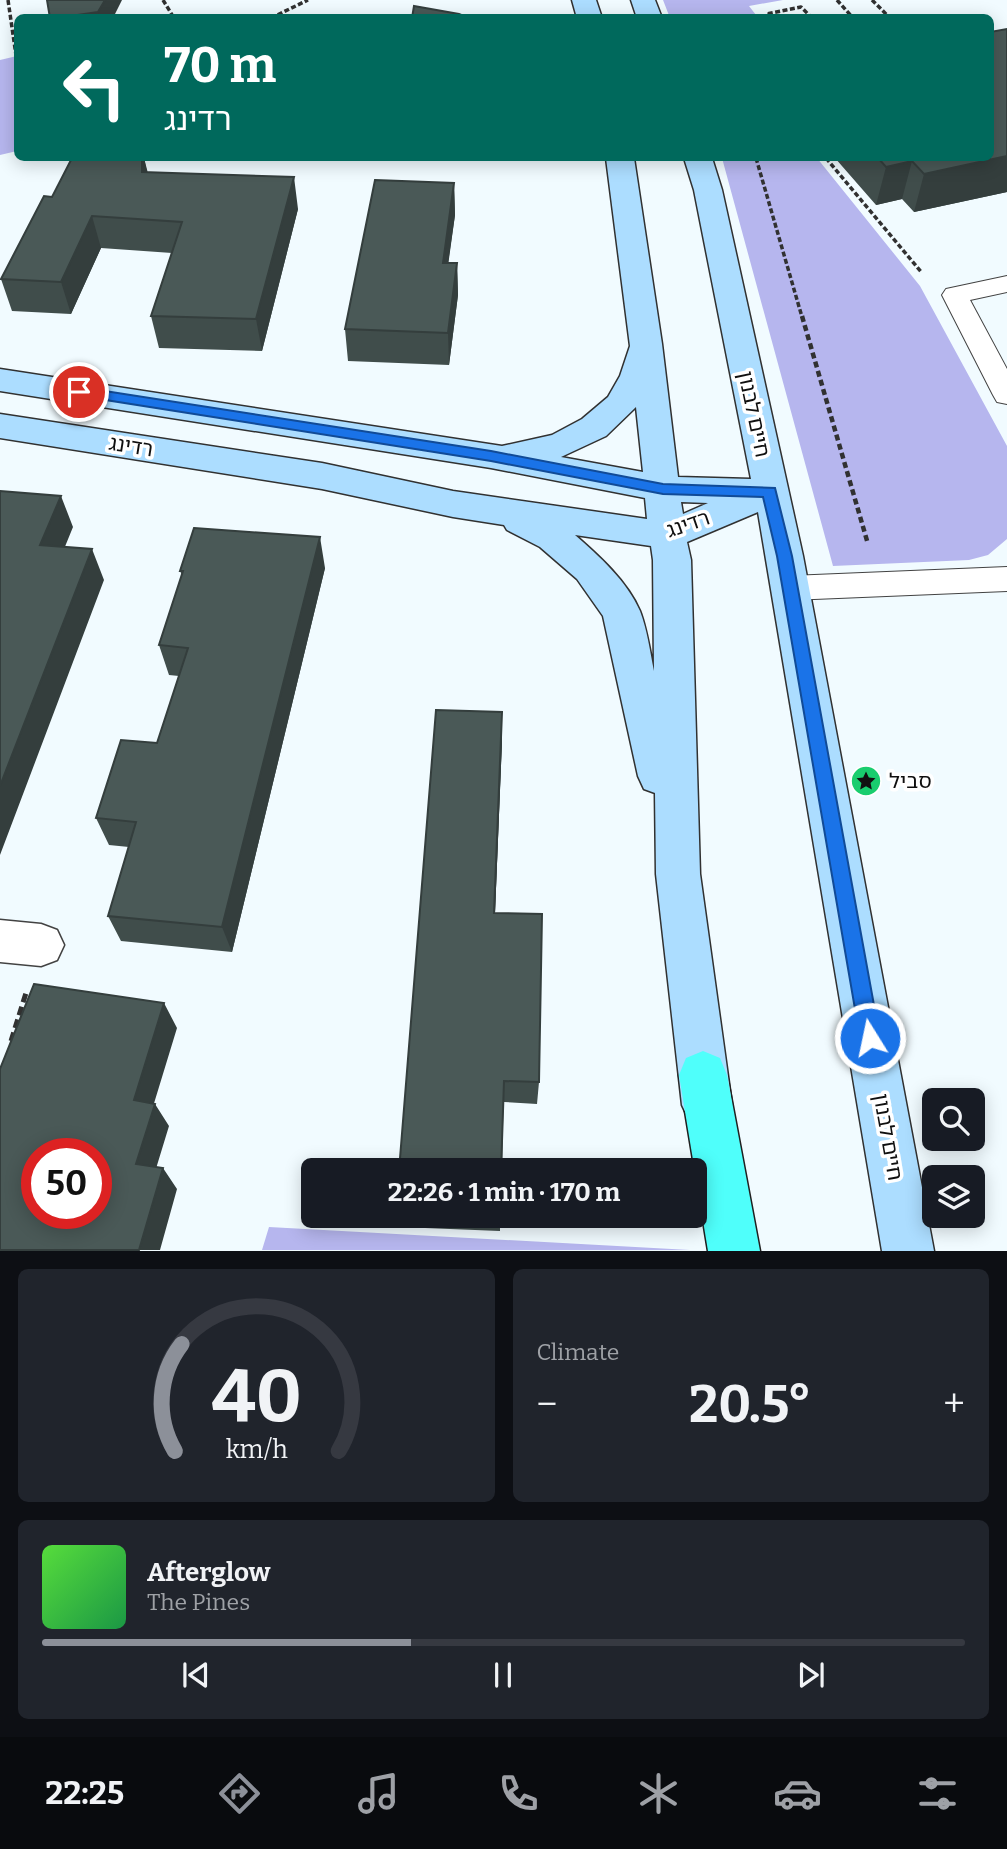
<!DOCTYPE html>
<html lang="en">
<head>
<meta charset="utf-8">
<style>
	:root { --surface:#171b24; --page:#20242c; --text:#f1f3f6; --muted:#9ea1a6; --line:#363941; --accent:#8c9099 }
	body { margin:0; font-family:Bitter,"Noto Sans Hebrew",serif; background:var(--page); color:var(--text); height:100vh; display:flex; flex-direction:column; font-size:26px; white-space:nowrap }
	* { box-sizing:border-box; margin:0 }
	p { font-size:23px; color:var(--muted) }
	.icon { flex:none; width:38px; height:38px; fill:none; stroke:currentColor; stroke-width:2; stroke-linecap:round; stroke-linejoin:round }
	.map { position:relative; height:1251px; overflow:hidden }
	.panel { display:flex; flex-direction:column; gap:18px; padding:18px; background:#0d0f14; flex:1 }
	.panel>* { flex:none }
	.hud { position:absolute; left:14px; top:14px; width:980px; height:147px; border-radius:10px; box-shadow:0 4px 18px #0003; background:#00695c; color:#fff; overflow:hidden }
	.buttons { position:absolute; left:922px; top:1088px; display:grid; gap:14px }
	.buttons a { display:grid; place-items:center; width:63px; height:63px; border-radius:10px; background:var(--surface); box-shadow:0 4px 18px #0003; font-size:35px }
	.speed { position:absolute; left:21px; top:1138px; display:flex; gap:14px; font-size:35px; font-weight:700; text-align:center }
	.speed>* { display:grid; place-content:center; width:91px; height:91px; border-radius:50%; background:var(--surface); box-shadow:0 4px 18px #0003; line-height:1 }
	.speed .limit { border:10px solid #d22; background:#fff; color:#111 }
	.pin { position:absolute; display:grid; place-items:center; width:60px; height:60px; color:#fff; margin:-30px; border:4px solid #fff; border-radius:50%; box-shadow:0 2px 7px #0007 }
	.me { position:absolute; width:77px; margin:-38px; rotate:350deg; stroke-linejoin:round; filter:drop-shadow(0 0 5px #0008) }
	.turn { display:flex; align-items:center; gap:24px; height:147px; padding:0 35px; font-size:32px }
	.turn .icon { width:91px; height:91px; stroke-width:2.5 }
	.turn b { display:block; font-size:49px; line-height:60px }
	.big { font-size:52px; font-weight:700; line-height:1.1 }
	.panel .card { flex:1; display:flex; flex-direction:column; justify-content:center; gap:10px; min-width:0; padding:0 24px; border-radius:10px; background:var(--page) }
	.panel .dial { align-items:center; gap:0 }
	.dial svg { height:182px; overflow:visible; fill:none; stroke:var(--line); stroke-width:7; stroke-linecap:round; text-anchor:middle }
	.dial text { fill:var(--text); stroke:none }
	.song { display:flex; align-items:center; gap:21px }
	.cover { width:84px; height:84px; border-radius:10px; background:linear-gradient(135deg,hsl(110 70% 55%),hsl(140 70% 35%)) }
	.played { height:7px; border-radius:4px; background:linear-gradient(90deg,var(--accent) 40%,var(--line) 40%) }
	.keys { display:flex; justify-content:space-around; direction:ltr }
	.heat { display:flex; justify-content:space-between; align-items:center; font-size:38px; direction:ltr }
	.panel .tiles { flex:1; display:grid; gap:18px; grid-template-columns:1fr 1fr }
	.card:last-child { grid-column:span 2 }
	.trip { position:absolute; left:301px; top:1158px; width:406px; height:70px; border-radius:10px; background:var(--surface); box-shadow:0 4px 18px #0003; font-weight:700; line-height:70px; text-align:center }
	.dock { display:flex; height:112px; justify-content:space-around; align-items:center; background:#090b0e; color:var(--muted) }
	.dock .icon { width:49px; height:49px }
	.dock .selected { color:var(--accent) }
	.dock b { font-size:32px; color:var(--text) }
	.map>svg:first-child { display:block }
	.green { fill:#b6b6ee }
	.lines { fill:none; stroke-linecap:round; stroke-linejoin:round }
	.lane-casing { stroke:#424242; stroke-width:2 }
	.street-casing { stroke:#424242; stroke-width:3 }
	.secondary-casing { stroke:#313131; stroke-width:3 }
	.highway-casing { stroke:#202020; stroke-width:3 }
	.path-far2 { stroke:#313131; stroke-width:3.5; stroke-dasharray:5 2.5; stroke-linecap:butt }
	.path-far1 { stroke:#313131; stroke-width:4.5; stroke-dasharray:6 3.5; stroke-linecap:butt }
	.path { stroke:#313131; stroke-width:5; stroke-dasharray:9 4.5; stroke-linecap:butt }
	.lane { fill:#fff; fill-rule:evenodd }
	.street { fill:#fff; fill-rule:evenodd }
	.secondary { fill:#acddff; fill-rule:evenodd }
	.highway { fill:#4ffffb; fill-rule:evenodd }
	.wall { fill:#404d4b }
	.shaded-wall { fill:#343e3d }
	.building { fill:#4a5957; stroke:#343e3d; stroke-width:2; fill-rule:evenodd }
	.route { fill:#1a73e8; stroke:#114b97; stroke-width:2 }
	.labels { text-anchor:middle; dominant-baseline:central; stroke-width:7; stroke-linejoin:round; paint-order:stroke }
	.street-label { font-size:21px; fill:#0f0f0f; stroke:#fff }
	.poi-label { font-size:21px; fill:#0f0f0f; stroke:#fff; text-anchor:start }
</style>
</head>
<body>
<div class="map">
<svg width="1007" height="1251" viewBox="0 0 1007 1251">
	<rect width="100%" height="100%" fill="#f1fbff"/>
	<path class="green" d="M663,0h120l-34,6 7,9 -11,2 -75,1z
		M17,56v95l-17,4v-95z
		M722,158h95l103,128 87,160v93l-19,16 -19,5 -136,6z
		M269,1227l421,23h-428z"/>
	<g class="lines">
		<g class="lane-casing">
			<path id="lane" d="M1007,276v16l-37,8 37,69v35l-10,-2 -4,-7 -51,-100 4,-6z
				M1007,567v24l-217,9 -11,-4 -4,-8 4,-8 11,-4z"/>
		</g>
		<g class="street-casing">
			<path id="street" d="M0,920l41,4 16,6 7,15 -7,15 -16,6 -41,-4z"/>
		</g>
		<g class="secondary-casing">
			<path id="secondary" d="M572,0h24l6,18h-25z
				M631,0h24l7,18h-25z
				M606,158h28l28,186 16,133 73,2 -57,-289 -10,-32h28l10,32 81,366 131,695h-52l-124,-739 -71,30 4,18 9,314 32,231 -8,17 -17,8 -17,-8 -8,-17 -26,-231 -1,-81 -11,-4 -6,-13 -35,-160 -26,-37 -37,-32 -33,-17 -3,-5 -51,-8 -131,-28 -322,-51v-24l322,49 131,28 194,28 -2,-21 -154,-30 -491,-77v-22l502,77 50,-11 30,-16 26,-22 12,-21 10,-30zM636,407l7,65 -82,-15 45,-21zM681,502l27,1 -25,11zM575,535l76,11 2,14 1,111c-4,-20 -7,-42 -14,-60 -13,-30 -41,-55 -65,-76z"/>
		</g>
		<g class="highway-casing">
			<path id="highway" d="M703,1051l17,7 7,17 33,176h-52l-29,-176 7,-17z"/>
		</g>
		<path class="path-far2" d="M8,0l10,69
			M163,0l11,18
			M837,0l16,18
			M872,0l18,18
			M271,18l37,-18
			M770,18l-4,-4 35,-7 11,11
			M756,158l46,159
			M826,158l96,115"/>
		<path class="path-far1" d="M802,316l66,228"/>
		<path class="path" d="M11,1041l15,-48"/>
		<use href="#lane" class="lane"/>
		<use href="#street" class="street"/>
		<use href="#secondary" class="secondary"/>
		<use href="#highway" class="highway"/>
	</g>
	<path class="wall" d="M1007,29v163l-93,20 -12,-13 -26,6 -41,-47h155z
		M72,158h72l3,14 151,37 -36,142 -103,-3 -8,-32 21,-63 -71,-5 -30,66 -59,-3 -11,-32 51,-82z
		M454,183l1,32 -7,48h9l1,32 -9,70 -101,-4 -3,-32z
		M325,568l-93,384 -111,-11 -13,-25 21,-69 -20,-2 -13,-27 61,-75 22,-67 -10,-1 -10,-30 23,-70 -2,-4z
		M502,712v29l-7,172 44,169 -2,22 -33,-2 -105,69z
		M397,1216h103v15l-100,-4z"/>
	<path class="shaded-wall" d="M105,0h17l-9,18h-56z
		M1007,156v36l-93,20 10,-38z
		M126,158h18l6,23z
		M912,161l-10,38 -26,6 10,-38z
		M294,177l4,32 -36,142 -6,-32z
		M454,183l1,32 -11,80 -1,-32z
		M92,216l9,32 -30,66 -10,-32z
		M457,263l1,32 -9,70 -1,-32z
		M61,496l12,31 -20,49 -13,-31z
		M320,537l5,31 -93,384 -10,-25z
		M92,549l12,31 -104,275v-69z
		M502,712v29l-8,197v-25z
		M164,1003l13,25 -29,95 -14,-23z
		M504,1081l-2,90h-1z
		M155,1104l14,22 -18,59 -15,-21z
		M163,1168l14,21 -17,61h-21z"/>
	<path class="building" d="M47,0h58l-7,12 -41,6h-7z
		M414,6l45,8 10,4h-57z
		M1007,29v127l-83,18 -12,-13 -26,6 -8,-9h112v-126z
		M72,158h70v14l152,5 -38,142 -105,-3 31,-94 -90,-6 -31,66 -60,-3 43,-83 8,1z
		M375,180l79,3 -11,80h14l-9,70 -103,-4z
		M0,491l61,5 -21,49 52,4 -92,237z
		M194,528l126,9 -98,390 -114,-11 28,-94 -40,-4 25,-78 36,3 31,-95 -29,-3 24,-74h-3z
		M436,710l66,2 -8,201 48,1 -3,168 -35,-1 -3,90h-102z
		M34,984l130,19 -30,97 21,4 -19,60 27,4 -24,82h-139v-181zM37,1153h59v60h-59z"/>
	<path class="route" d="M79,387l412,64 172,33 112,4 17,68 88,482 -3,7 -7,3 -7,-3 -3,-7 -83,-482 -14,-59 -100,-3 -172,-33 -417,-66 -2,-3z"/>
	<defs>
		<g id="sight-disc" transform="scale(1.575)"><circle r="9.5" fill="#19cd6e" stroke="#fff"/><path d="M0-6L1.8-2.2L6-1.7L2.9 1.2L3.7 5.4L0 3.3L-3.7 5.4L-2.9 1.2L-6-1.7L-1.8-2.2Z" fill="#111"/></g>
	</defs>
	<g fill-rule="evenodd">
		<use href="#sight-disc" x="866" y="781"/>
	</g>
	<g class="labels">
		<g class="street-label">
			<text transform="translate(754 414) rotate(78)">חיים לבנון</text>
			<text transform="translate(131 446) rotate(9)">רדינג</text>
			<text transform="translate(688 524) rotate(-19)">רדינג</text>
			<text transform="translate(888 1137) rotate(80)">חיים לבנון</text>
		</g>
		<g class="poi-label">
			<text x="889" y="781">סביל</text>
		</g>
	</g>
</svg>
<div class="buttons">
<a><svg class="icon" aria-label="search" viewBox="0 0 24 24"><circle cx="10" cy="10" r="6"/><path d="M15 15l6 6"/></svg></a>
<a><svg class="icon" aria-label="layers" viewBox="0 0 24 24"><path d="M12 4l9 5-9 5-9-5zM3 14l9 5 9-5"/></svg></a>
</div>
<div class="speed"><div class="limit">50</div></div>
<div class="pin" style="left:79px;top:392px;background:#d93025"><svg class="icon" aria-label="arrive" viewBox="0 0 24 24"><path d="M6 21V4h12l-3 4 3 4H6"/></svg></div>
<svg class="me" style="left:870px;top:1038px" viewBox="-20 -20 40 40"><circle r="17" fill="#1a73e8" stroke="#fff" stroke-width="3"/><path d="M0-11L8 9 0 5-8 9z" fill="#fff"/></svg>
<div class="trip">22:26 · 1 min · 170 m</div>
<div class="hud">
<div class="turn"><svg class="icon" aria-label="left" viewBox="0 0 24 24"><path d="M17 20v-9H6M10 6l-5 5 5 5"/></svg><div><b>70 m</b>רדינג</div></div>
</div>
</div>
<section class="panel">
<div class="tiles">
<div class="card dial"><svg viewBox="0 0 100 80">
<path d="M14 69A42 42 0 1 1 86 69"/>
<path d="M14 69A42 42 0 0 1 17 22" stroke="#8c9099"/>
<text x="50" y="56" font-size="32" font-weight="700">40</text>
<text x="50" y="72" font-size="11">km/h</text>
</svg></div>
<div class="card"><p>Climate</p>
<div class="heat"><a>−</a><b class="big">20.5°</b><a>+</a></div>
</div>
<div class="card">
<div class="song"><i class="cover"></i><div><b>Afterglow</b><p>The Pines</p></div></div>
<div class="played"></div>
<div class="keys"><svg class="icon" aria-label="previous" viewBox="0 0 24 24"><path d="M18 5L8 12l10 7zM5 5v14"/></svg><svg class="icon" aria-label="pause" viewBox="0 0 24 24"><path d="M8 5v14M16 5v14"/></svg><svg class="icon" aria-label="next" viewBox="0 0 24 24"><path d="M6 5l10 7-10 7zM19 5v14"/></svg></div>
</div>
</div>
</section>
<nav class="dock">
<b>22:25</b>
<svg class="icon selected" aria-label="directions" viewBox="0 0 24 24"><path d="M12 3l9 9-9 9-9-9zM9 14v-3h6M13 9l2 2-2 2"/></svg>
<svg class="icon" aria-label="music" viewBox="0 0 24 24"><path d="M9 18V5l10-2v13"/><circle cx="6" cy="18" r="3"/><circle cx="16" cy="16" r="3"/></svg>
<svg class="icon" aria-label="phone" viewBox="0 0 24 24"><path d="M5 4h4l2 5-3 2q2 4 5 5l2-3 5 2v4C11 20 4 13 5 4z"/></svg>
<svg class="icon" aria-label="climate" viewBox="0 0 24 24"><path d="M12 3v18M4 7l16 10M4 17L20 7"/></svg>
<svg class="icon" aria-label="car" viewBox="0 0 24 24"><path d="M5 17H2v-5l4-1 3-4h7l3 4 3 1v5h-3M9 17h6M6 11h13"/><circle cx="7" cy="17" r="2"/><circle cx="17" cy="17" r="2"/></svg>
<svg class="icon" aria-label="filters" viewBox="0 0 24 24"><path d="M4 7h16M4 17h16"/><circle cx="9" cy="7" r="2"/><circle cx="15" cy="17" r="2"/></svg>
</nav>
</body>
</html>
